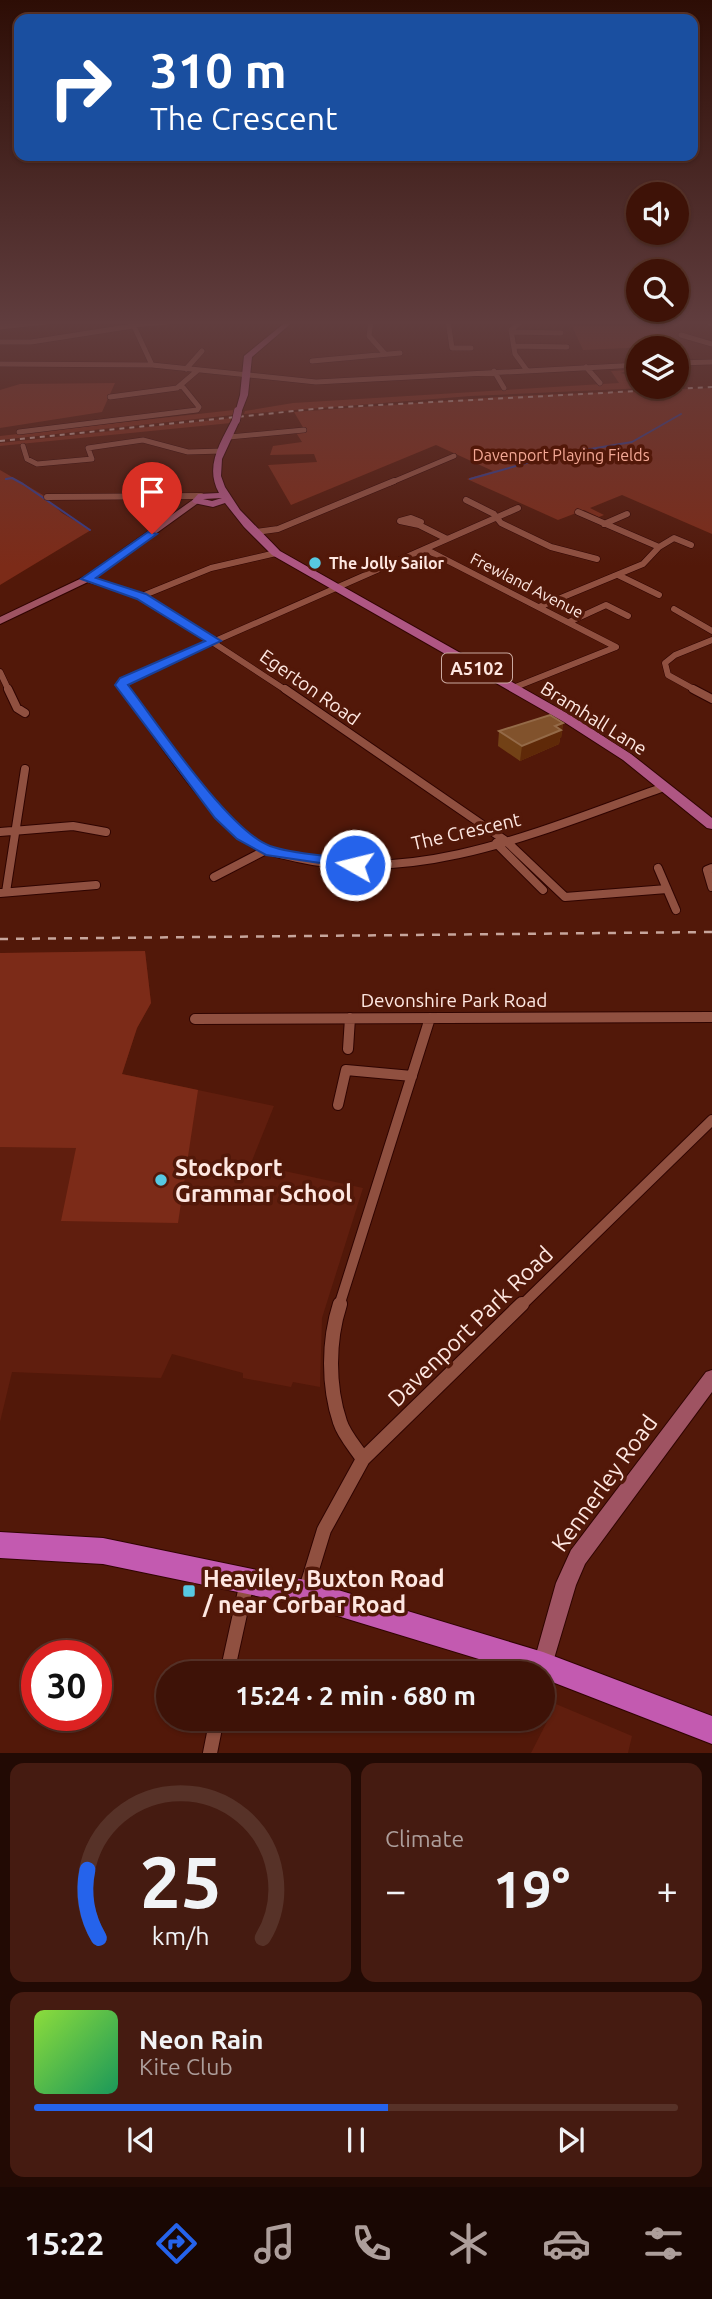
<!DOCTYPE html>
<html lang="en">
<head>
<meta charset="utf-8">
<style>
	:root { --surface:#3e1207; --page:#451b11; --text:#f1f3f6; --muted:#ad9e9b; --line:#573228; --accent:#2563eb }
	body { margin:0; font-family:Ubuntu,sans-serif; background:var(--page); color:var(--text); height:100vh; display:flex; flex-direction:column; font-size:26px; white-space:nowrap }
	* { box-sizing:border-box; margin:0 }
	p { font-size:23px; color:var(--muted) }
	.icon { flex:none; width:38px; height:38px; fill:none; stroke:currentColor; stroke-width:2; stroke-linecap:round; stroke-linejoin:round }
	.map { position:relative; height:1753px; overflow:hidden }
	.drawer { display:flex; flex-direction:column; gap:10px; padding:10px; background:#220a04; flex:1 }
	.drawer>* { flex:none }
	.top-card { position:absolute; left:14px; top:14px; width:684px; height:147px; border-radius:14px; box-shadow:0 2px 5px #0004,0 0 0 2px var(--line); background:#1a4fa0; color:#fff; overflow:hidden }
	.fabs { position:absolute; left:626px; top:182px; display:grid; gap:14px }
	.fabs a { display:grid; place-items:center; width:63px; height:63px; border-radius:50%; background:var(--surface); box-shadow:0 2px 5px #0004,0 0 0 2px var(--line); font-size:35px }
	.speed { position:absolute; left:21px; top:1640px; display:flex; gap:14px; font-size:35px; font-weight:700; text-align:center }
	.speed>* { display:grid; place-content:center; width:91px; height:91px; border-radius:50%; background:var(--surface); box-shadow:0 2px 5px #0004,0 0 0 2px var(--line); line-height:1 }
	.speed .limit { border:10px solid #d22; background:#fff; color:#111 }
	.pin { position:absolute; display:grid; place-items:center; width:60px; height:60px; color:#fff; margin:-72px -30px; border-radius:50% 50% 50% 0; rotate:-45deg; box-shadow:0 0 7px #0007 }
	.pin .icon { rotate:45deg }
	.me { position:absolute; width:77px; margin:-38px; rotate:278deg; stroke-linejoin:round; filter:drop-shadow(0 0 5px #0008) }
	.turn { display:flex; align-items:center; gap:24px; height:147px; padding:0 21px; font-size:32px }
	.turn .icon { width:91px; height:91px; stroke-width:2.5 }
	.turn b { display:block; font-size:49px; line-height:60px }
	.big { font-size:52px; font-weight:700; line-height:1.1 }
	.drawer .widget { flex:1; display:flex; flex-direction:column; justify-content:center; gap:10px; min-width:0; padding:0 24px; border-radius:14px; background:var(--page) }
	.drawer .dial { align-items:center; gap:0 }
	.dial svg { height:182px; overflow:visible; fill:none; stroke:var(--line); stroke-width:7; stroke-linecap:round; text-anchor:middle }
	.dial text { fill:var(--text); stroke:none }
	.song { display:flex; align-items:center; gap:21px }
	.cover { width:84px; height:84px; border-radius:10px; background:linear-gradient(135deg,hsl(90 70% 55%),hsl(150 70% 35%)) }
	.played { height:7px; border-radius:4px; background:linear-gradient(90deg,var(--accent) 55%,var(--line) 55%) }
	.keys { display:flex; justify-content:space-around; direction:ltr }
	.heat { display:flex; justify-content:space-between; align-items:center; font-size:38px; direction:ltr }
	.drawer .tiles { flex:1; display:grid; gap:10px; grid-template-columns:1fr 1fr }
	.widget:last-child { grid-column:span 2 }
	.trip { position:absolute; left:156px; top:1661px; width:399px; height:70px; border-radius:35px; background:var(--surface); box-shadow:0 2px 5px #0004,0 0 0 2px var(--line); font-weight:700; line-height:70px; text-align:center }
	.tab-bar { display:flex; height:112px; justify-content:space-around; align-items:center; background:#190703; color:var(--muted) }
	.tab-bar .icon { width:49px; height:49px }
	.tab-bar .current { color:var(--accent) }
	.tab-bar b { font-size:32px; color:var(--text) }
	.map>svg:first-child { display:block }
	.built { fill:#601e0e }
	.green { fill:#7c2b18 }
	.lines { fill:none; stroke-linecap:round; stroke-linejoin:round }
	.stream { stroke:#343c8a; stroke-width:2 }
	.street-far4-casing { stroke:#2f0400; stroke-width:6 }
	.street-far3-casing { stroke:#2f0400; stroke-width:7 }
	.street-far2-casing { stroke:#2f0400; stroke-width:10 }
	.street-far1-casing { stroke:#2f0400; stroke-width:12 }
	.street-casing { stroke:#2f0400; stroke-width:16 }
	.secondary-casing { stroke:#2f0400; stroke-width:2 }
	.primary-casing { stroke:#2f0400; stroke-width:2 }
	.highway-casing { stroke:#2f0400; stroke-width:2 }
	.street-far4 { stroke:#905040; stroke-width:5 }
	.street-far3 { stroke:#905040; stroke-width:6 }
	.street-far2 { stroke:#905040; stroke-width:8 }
	.street-far1 { stroke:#905040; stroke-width:10 }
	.street { stroke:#905040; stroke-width:14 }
	.secondary { fill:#9f5362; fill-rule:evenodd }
	.primary { fill:#af5683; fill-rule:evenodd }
	.highway { fill:#c35ab0; fill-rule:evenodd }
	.rail-far1 { stroke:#c7a59c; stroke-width:2; stroke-dasharray:5 5; stroke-linecap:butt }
	.rail { stroke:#c7a59c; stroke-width:2.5; stroke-dasharray:8 8; stroke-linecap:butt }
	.primary-bridge-casing { stroke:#2f0400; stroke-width:9; stroke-linecap:butt }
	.primary-bridge { stroke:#af5683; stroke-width:8 }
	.wall { fill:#724116 }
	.shaded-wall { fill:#5f2908 }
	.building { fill:#81522c; stroke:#946a48; stroke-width:2 }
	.route { fill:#2563eb; stroke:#184099; stroke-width:2 }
	.poi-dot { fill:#57c9e2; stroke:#521809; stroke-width:2.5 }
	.labels { text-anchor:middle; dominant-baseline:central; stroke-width:7; stroke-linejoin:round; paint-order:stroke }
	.far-park-label { font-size:16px; fill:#f4a895; stroke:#521809 }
	.far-poi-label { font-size:16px; font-weight:bold; fill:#fee7e1; stroke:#521809; text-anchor:start }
	.far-street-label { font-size:16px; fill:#fee7e1; stroke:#521809 }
	.shield { fill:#521809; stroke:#caa9a0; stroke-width:2 }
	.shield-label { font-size:18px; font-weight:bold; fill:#fee7e1 }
	.street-label { font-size:19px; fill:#fee7e1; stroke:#521809 }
	.near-poi-label { font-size:23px; font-weight:bold; fill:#fee7e1; stroke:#521809; text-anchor:start }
	.near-street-label { font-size:23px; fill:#fee7e1; stroke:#521809 }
</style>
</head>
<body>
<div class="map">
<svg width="712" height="1753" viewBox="0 0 712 1753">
	<rect width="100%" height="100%" fill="#521809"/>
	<path class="built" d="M145,951l6,52 -14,25 -15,46 152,32 -25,62 15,3 2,-4 97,21 -41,130 -2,69 -27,-5 -2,5 -48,-9v-5l-71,-19 -11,24 -149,-6 -12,50v-469z
		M556,1704l76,32 -4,17h-97z"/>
	<path class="green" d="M572,326h81l18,20 -88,4z
		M630,370l-10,3 19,4v10h28l-196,9 -227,18 1,-3 48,-8 326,-20 -8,-12z
		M115,383l-13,29 -102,16v-38l20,-6z
		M712,388v146l-90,-39 -32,13 14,7 -5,2 -15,-7 -26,10 -91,-41 26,-8 -57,-26 -145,60 -23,-40 49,-3 -3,-8 -44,1 3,-9 29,-4 -7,-11 9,-2 -10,-17 221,-16z
		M234,410l-1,5 -233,25v-4z
		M232,418l-1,5 -231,23v-3z
		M0,470l43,25 19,18 29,17 -91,55z
		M145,951l6,52 -14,25 -15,46 76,16 -20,133 -117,-2 15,-73 -76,-1v-194z"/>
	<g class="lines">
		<path class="stream" d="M6,479l6,-1 11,6 67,46
			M470,479l85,-24 77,-13 49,-28"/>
		<g class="street-far4-casing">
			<path id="street-far4" d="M371,321l-2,15 16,18
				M448,321l4,27h19
				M522,321l-11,9 4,24 11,15
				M670,321l5,2
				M707,321l5,3
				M132,322l20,43
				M133,325l46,-4
				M0,327l56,-6
				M512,332l49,1
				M681,335l31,9
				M0,342h31l102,-16
				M514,346l53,1
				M312,361l88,-8
				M677,363l35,-1
				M0,364l152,1 164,17 323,-17
				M586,367l14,16
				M186,369l16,-18
				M494,371l10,17
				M110,397l67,-9 21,-18
				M19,432l178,-22 2,-3 -17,-21
				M229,437l75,-7
				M23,446l4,13 10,5 55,-5 -4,-11 55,-8 45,12 34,-1
				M390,483l64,-27"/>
		</g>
		<g class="street-far3-casing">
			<path id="street-far3" d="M47,497l154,-1
				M466,500l28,14 7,9 50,24 46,12
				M411,518l10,4 -2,3 -19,-4z
				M604,524l23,-10
				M419,525l28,14
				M256,532l22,-3 116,-48
				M659,547l15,-9 17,7
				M425,549l191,98
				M618,575l41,20
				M87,579l55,17 145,95
				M142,596l69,-28 65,-15
				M539,607l104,-43 16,-17 -81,-35
				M674,609l38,22
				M569,622l37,-17 22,11
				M0,672l9,19
				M513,688l103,-41
				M125,691l-4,-6 3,-4 394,-173
				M697,691l-29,-16 -3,-12 10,-8 37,-15"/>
		</g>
		<g class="street-far2-casing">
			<path id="street-far2" d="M8,689l9,19 8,5
				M124,689c34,44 81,120 124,151 16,11 32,14 50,18 123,28 252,-31 366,-71
				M285,689l221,152 59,56 102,-8
				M693,689l19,10
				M0,832l73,-6 33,6
				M496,843l47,47
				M658,868l18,42
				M712,868l-5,2 5,17
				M214,877l52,-27
				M6,892l19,-123
				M0,893l96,-8"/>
		</g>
		<g class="street-far1-casing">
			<path id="street-far1" d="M195,1019l517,-2
				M348,1049l2,-31
				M338,1105l8,-35 66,6
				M339,1306l91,-288
				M521,1306l191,-186"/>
		</g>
		<g class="street-casing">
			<path id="street" d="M340,1304c-12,37 -12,82 0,118 4,13 16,26 23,37
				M305,1592l19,-62 39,-71 159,-155
				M227,1673l20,-91
				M210,1753l7,-35"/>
		</g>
		<g class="secondary-casing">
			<path id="secondary" d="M194,499l7,2 -111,80 -90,43v-7l84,-40z
				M712,1370v22l-127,172 -9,21 -26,87 -7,3 -1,-2 -6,-1 -3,-7 23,-82 15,-33 135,-178z"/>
		</g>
		<g class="primary-casing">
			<path id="primary" d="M287,321h7l-42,36 -4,38 -7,18h-6l5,-18 4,-39z
				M233,418l7,2 -18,39 -1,17 4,11 15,23 40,41 292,165 59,38 81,64v11l-5,-1 -84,-68 -59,-38 -292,-167 -28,-28 -19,-24 -12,4 -19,-4 -2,-2 6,-7 21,-1c-15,-27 2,-51 14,-75zM222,498l-10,3 -9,-2h1z"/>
		</g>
		<g class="highway-casing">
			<path id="highway" d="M0,1532l103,6 202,42 238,72 169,64v28l-170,-66v-5h-17l-220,-67 -202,-42 -103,-6z"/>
		</g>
		<use href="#street-far4" class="street-far4"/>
		<use href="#street-far3" class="street-far3"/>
		<use href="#street-far2" class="street-far2"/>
		<use href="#street-far1" class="street-far1"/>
		<use href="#street" class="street"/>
		<use href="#secondary" class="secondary"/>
		<use href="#primary" class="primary"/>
		<use href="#highway" class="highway"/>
		<path class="rail-far1" d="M0,441l324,-33 388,-21"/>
		<path class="rail" d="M0,939l712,-7"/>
		<g class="primary-bridge-casing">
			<path id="primary-bridge" d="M236,420l2,-9"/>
		</g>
		<use href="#primary-bridge" class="primary-bridge"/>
	</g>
	<path class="wall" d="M563,723l-2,15h-1l-1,6 -39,17 -22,-15 1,-15z"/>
	<path class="shaded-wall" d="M563,723l-2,15h-1l-1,6 -39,17 2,-15 33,-20z"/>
	<path class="building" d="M550,715l13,8 -8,3 6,4 -39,16 -23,-15z"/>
	<linearGradient id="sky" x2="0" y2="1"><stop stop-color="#2d0d05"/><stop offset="0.57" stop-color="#603d3e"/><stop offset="1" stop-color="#603d3e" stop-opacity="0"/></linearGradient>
	<rect width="712" height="566" fill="url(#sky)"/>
	<path class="route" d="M148,532l9,2 -61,44 50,16 75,47 -93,44c29,38 101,146 142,161 28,10 62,8 91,16v7l-95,-14 -29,-16 -22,-21 -100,-133 5,-7 85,-37 -68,-42 -56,-20z"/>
	<g class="poi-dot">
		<circle cx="315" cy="563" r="7"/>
		<circle cx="161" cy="1180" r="7"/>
		<rect x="182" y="1584" width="14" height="14" rx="3.5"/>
	</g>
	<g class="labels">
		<g class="far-park-label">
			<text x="561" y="455">Davenport Playing Fields</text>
		</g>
		<g class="far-poi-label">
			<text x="329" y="563">The Jolly Sailor</text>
		</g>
		<g class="far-street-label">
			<text transform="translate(527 585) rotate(27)">Frewland Avenue</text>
		</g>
		<rect class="shield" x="442" y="653.5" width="70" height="29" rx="5"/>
		<g class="shield-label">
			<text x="477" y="668">A5102</text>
		</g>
		<g class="street-label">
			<text transform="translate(310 687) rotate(35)">Egerton Road</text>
			<text transform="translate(594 718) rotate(32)">Bramhall Lane</text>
			<text transform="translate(466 831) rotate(-13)">The Crescent</text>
			<text x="454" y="1000">Devonshire Park Road</text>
		</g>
		<g class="near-poi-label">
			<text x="175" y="1167">Stockport<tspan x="175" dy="26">Grammar School</tspan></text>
			<text x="203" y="1578">Heaviley, Buxton Road<tspan x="203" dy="26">/ near Corbar Road</tspan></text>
		</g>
		<g class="near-street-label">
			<text transform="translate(470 1326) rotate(-44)">Davenport Park Road</text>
			<text transform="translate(604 1483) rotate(-54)">Kennerley Road</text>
		</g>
	</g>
</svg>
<div class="fabs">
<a><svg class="icon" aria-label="sound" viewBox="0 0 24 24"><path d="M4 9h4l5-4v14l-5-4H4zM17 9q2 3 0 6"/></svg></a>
<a><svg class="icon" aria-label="search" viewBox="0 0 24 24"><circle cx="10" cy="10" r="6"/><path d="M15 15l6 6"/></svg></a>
<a><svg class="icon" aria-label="layers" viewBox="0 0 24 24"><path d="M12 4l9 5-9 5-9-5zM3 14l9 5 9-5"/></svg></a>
</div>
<div class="speed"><div class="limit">30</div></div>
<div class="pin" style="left:152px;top:534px;background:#d93025"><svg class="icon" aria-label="arrive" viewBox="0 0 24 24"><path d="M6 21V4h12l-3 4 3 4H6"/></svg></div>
<svg class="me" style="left:355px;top:865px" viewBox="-20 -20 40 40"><circle r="17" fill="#2563eb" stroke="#fff" stroke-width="3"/><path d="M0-11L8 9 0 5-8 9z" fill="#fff"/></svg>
<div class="trip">15:24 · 2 min · 680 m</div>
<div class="top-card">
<div class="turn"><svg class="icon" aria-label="right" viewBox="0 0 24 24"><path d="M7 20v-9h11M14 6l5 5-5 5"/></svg><div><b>310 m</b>The Crescent</div></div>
</div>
</div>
<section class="drawer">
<div class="tiles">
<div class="widget dial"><svg viewBox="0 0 100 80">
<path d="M14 69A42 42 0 1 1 86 69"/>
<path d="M14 69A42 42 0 0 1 9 39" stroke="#2563eb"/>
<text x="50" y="56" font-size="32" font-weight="700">25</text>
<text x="50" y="72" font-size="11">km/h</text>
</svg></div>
<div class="widget"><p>Climate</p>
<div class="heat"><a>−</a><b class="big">19°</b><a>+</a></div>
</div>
<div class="widget">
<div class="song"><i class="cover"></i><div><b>Neon Rain</b><p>Kite Club</p></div></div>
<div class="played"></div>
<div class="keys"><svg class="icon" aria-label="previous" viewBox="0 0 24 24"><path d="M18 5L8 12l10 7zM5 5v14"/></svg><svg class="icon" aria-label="pause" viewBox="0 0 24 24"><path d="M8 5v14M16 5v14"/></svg><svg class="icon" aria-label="next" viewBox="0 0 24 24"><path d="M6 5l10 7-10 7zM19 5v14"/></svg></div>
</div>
</div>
</section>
<nav class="tab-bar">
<b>15:22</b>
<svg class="icon current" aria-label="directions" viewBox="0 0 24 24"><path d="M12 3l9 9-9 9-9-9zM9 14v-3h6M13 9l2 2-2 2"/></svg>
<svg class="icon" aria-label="music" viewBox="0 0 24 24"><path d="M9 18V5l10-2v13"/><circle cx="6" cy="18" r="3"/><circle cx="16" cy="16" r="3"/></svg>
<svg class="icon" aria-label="phone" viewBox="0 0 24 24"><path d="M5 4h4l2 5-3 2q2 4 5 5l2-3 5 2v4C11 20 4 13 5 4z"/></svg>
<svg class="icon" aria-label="climate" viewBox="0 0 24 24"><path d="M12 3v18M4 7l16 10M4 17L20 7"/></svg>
<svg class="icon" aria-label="car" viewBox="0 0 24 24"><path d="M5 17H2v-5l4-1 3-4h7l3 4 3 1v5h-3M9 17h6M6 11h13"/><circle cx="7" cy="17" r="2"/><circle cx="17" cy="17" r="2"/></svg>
<svg class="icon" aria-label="filters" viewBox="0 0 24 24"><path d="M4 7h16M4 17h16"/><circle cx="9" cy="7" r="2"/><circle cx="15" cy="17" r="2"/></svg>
</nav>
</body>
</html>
